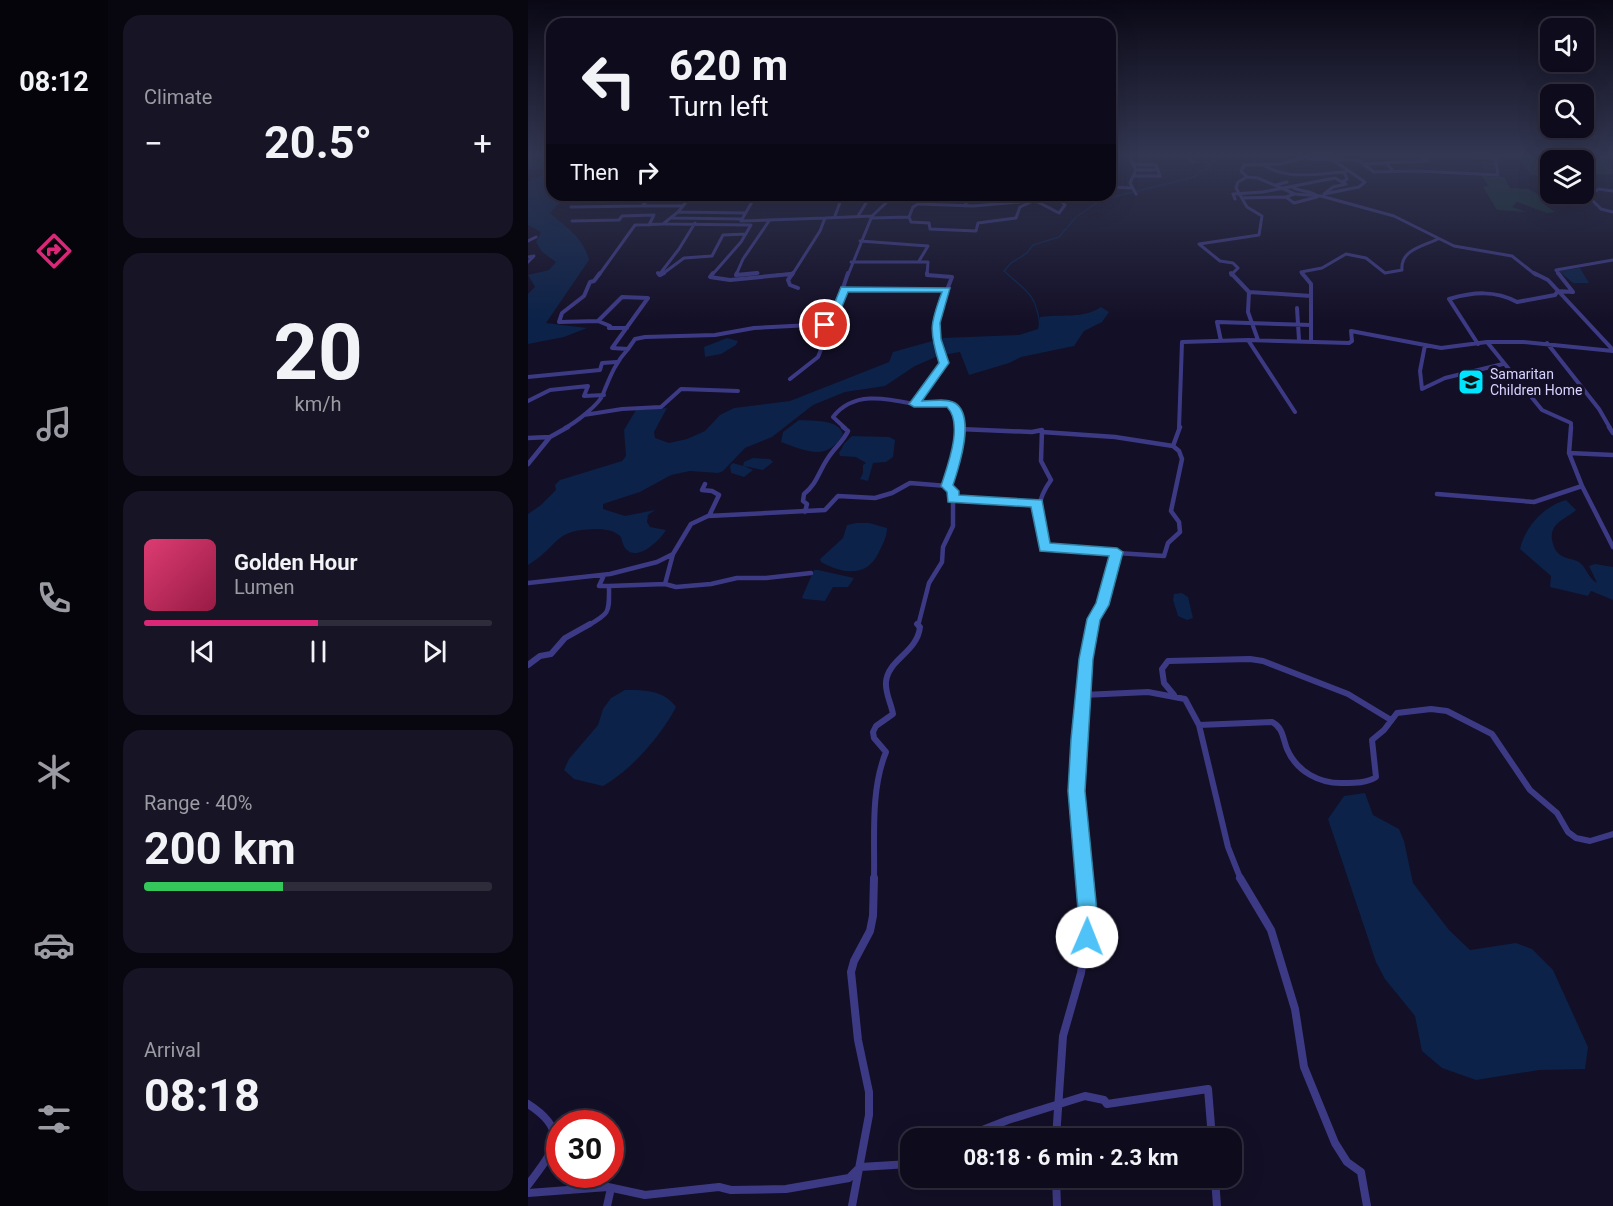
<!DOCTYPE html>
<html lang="en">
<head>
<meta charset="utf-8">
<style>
	:root { --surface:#0e0b1c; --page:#171425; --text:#f1f3f6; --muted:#9b9ba3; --line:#2e2b3b; --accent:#db2777 }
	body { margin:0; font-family:Roboto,sans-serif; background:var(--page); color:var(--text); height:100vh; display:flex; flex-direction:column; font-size:22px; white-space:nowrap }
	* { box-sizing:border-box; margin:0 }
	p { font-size:20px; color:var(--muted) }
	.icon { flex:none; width:33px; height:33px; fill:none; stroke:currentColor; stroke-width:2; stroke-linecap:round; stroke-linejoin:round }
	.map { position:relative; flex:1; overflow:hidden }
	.panel { display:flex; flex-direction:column; gap:15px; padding:15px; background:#08060f; width:420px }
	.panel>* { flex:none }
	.hud { position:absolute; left:18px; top:18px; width:570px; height:183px; border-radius:18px; box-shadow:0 6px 24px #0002,0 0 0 2px var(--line); background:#0e0b1c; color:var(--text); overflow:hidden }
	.controls { position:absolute; left:1012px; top:18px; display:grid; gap:12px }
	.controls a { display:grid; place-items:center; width:54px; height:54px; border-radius:12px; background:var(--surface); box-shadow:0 6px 24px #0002,0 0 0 2px var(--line); font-size:30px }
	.speed { position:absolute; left:18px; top:1110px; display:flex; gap:12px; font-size:30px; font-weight:700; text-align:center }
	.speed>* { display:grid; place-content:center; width:78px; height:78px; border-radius:50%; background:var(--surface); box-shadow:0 6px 24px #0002,0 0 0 2px var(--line); line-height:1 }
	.speed .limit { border:9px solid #d22; background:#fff; color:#111 }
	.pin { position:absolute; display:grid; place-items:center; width:51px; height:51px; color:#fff; margin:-26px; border:3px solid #fff; border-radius:50%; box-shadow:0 2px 6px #0007 }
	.me { position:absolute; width:66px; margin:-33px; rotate:1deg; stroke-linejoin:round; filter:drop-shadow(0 0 4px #0008) }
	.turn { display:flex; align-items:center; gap:21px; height:126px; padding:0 24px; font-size:27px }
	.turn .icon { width:78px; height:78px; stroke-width:2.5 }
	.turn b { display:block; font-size:42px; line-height:51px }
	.then { display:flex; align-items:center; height:57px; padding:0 24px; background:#0003; gap:12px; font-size:22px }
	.big { font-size:45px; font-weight:700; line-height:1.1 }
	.panel .widget { flex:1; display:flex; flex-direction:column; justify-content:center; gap:9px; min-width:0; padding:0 21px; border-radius:18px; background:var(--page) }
	.panel .dial { align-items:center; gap:0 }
	.dial b { font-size:78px; line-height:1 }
	.song { display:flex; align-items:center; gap:18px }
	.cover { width:72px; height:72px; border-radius:9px; background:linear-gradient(135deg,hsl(340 70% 55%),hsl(340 70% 35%)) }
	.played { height:6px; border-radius:3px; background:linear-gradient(90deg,var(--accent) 50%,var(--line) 50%) }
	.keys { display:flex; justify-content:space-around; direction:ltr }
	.heat { display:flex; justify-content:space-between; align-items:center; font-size:33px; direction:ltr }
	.charge { height:9px; border-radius:4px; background:linear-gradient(90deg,#34c759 40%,var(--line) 0) }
	.trip { position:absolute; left:372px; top:1128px; width:342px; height:60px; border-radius:18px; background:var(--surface); box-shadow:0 6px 24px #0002,0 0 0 2px var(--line); font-weight:700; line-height:60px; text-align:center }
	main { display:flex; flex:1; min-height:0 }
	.tab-bar { display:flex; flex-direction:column; width:108px; justify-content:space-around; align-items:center; background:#06040b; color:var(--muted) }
	.tab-bar .icon { width:42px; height:42px }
	.tab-bar .selected { color:var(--accent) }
	.tab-bar b { font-size:27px; color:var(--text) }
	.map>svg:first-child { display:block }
	.green { fill:#12302f }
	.water { fill:#0c2248 }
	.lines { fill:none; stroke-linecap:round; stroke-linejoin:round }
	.stream { stroke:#0c2248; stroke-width:1.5 }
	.minor-far4 { stroke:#3d3a85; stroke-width:3 }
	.minor-far3 { stroke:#3d3a85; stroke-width:4 }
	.minor-far2 { stroke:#3d3a85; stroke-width:4.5 }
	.minor-far1 { stroke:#3d3a85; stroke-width:6 }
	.minor { stroke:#3d3a85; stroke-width:8 }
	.route { fill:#4fc3f7; stroke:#337fa1; stroke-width:1.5 }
	.labels { text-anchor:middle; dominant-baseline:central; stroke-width:6; stroke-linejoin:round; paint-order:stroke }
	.far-poi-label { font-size:14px; fill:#d9d4ff; stroke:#130f26; text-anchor:start }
</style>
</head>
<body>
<main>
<nav class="tab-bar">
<b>08:12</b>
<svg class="icon selected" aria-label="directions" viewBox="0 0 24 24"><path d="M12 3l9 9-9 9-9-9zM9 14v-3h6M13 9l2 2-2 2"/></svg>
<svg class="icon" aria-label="music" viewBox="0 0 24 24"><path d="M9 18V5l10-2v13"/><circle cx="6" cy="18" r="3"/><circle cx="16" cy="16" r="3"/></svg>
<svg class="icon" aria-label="phone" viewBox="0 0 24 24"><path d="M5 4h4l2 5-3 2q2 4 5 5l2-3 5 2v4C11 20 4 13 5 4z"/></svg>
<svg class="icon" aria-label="climate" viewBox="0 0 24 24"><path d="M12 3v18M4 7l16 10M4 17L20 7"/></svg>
<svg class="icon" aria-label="car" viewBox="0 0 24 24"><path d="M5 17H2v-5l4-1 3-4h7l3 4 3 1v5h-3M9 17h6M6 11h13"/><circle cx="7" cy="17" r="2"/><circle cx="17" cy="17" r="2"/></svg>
<svg class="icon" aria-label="filters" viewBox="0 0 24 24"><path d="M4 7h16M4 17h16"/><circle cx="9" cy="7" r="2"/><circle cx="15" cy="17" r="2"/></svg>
</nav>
<section class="panel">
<div class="widget"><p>Climate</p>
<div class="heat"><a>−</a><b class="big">20.5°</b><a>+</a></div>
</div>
<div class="widget dial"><b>20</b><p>km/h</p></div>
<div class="widget">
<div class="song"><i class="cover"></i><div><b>Golden Hour</b><p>Lumen</p></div></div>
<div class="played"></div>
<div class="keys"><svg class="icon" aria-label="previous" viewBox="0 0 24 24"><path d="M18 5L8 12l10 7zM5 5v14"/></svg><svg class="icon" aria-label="pause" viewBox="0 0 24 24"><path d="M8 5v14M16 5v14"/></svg><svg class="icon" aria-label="next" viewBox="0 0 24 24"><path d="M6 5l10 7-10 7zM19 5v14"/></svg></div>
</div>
<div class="widget"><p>Range · 40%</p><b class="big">200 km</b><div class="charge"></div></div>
<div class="widget"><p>Arrival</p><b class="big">08:18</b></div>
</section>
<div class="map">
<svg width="1085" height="1206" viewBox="0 0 1085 1206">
	<rect width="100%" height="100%" fill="#130f26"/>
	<path class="green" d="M990,154h30l5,6h-2v16l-20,-1 -13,-17z
		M1028,154h57l-3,5 3,15 -29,1v-15h-23z
		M954,176l22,1 6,11 19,1 11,7 1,6 14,10 -8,1 -30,-11 -5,5 15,5 -30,-2 -14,-23 6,-1z"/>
	<path class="water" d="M2,154h22v41h15l-17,18c17,15 33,24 39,47l-43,63 41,5 -23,9 -36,7v-50l7,-7 -7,-12 21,-5 7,-8 -14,-10 -6,-10 5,-10 -13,-7v-43l4,-2 -1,-2 8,-1 9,-7 -20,-1v-13z
		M1052,268l9,15h-16l-14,-12z
		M573,307l8,5 -7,10 -18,9 -10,15 -53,11 -12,6 -40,12 -9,-23 -22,4 -23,10 -30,20 -40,6 -32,13 -41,32 -27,11 -22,23 -5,2 -28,-2 -19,4 -31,17 -37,12v5l22,7 30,-6 -7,5 -1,7 3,5 16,3c-10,16 -39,39 -45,7 -7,-7 -13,-7 -22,-8 -47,0 -38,16 -71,36v-51l13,-9 15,-15 -1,-5 5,-5 62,-19 4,-5 -2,-26 12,-20 31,-2 -13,24 1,6 14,5 18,-4 18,-8 15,-16 14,-7 56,-7 99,-39 4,-10 50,-14 76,-3 19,-6 2,-12c20,-3 44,2 61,-10z
		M199,338l11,3 -2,4 -15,9 -16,3 -1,-10z
		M271,420c14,1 40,-1 44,14 -15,28 -37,17 -62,8l2,-10z
		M324,436l37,1 6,3 -2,17 -7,5 -13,1 -5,18 -8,-2 3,-6v-8l3,-2 -10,-6 -16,-1 -1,-3 5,-9z
		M225,458l17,1 3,3 -10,8 -19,-4 9,4 -9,7 -13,-4 -1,-7 3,-3 10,3 1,-4z
		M1038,500l10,10c-11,10 -26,12 -24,30 2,7 3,12 10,16 5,3 12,3 17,6 8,6 9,16 18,21l-8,-17 6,-2 18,3v33l-22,-9 -3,5 -38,-9 1,-11 -31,-27c5,-22 24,-43 46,-49z
		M328,523h13l18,5c0,8 -4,16 -8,24 -12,26 -36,22 -58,10l-1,-3 23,-21 4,-13z
		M286,570h4l36,8 -6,9h-15l-8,14 -20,-2 -3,-1 1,-3z
		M654,593l6,4 5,21 -6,2 -9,-4 -5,-16 1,-6z
		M97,690c20,0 39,0 51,17 -14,28 -46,64 -73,79l-29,-7 -10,-9 5,-11 29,-34 5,-16 8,-11z
		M837,793l8,22 26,14 5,12 9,42 36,47 21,20 46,-7 16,6 21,21 35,77 -3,22 -46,1 -63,10 -34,-12 -20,-17 -7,-35 -30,-37 -9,-17 -48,-143 16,-23z"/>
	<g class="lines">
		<path class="stream" d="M955,163l11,1 1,4h-11z
			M512,326c-4,-33 -13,-34 -36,-55l7,-8 16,-10 6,-8 26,-8 17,-20 25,-17 93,-23 7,-6 10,-3 -3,-2 10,-8 13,-4"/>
		<path class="minor-far4" d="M600,154l8,16 -6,13 6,11
			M613,154l46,2 7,6
			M768,154l15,5 47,1 16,12 43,-1 81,4 -3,-17 9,-4
			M796,154l41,28 -6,5 -35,7 9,-7 13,-3 -4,-2
			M1044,154l41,4
			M934,155l33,3
			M893,156l40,-2
			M857,163l42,-2 -10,-7
			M605,164l23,1 2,5h-22
			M836,164l21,-1 9,8
			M735,165c25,15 53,9 81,7
			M605,176h27l-2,-6
			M719,177l11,1 37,16 26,2 73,20 60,30 58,10 24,19
			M748,185l11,-3
			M582,187l22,1
			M764,187c8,5 16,3 24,8
			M1085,191l-14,-2 -9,5v4l11,11 12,3
			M766,194l-8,3 8,6 23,-6
			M125,195l-11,11h41l8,-11
			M228,195l-15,26 84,-3 -5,13 -28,44
			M284,195l30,2 -7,19
			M714,198l44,-1
			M707,199l-2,-5 30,-2 72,-14 7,4 5,-3 -3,-7 4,-1
			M155,206l-5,6 67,1
			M437,206l4,-11
			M43,207l71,-1
			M330,216l13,-21
			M344,216l16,-15
			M381,217l4,-10 5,-3 56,2 56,-5 8,1 21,11 6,-8 -10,-10
			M144,218l70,1
			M297,218l47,-2 -24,59
			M343,218l38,-1 2,5 18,1 1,6 46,2 2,-8 38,-5 4,-11 13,-6
			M44,221l47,-1 3,-4 32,-1 -5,10
			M137,224l86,1 -10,17 -29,33
			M0,241l8,-4
			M332,241l68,5 -9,15
			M0,257l6,-1 -6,6
			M323,262h77l-1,13
			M71,275l36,-50 28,-1 15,-12
			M131,275l20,-26 16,-26
			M133,275l23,-17 28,-2 11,-21 23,-1
			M208,275l7,-16 26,-38
			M213,275l17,-2
			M249,275l14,-1
			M703,275l7,-7 -5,-5 -13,-2 -21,-17 60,-9 3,-19 -15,-9 -11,-19 2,-6 9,-5 -6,-6 3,-6 36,-1 23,-6
			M775,275l-2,-3 21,-4 24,-14 20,4 19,15 17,-3c-2,-20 21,-24 36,-31
			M1032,275l-4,-5 57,-10"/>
		<path class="minor-far3" d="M130,273l2,2 4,-2
			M185,273l-3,4 20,3 61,-6
			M209,273l-1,2 21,-2
			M265,273l-5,7 2,5 8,3
			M399,273v2l25,2 -5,13
			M703,273l18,19 -1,20 10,28
			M774,273l9,11v12
			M1006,273l14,7 65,70
			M316,289l103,1c-11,33 -14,39 -3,73l-30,41c-29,-6 -61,-13 -81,13l12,11
			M721,292l62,4v45
			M769,308l2,32
			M70,321l12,5 -1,2h18
			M720,340l47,72
			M693,341l-4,-19 94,3
			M959,342l55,68 29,13v5
			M1019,343l52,66 11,19
			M950,344l-29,-45c24,-7 46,-9 68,3l38,-7 3,-4 15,1 -15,-19
			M897,345l-5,26 2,18 23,-11 58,-14
			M100,349l7,-10 10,-2 70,-2 39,-7 77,-4 17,-51
			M0,377l72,-7 2,-7 15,-1
			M262,379l28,-22 13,-33
			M0,401l22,-11 38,-4 -4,10 20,-1
			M386,404h35l7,6 4,18
			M56,415l38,-6 39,-2 20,-18 57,2
			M37,428c10,-5 35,-24 38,-34 7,-17 12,-31 25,-45l-16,-1 36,-50 -26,-1 -24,24 -39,1 3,-9 22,-17 6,-14 4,-1 6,-8
			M651,428l3,-86 66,-2 101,3 3,-2 -1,-10 90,17 46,-6h36l90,9"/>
		<path class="minor-far2" d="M1081,427l4,6
			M431,429l73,3 10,-2 -1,31 10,19c-18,25 -12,38 -8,66l12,3 109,7 4,-13 12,-11 -1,-10 -8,-11 11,-52 -3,-8 -6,-5
			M514,432l73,5 58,9 7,-19
			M22,437l18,-10
			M0,438l22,-1 -22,27
			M1041,453l44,2
			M177,484l-3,6 10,1 7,4 -10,21
			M1054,486l31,61
			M909,494l97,8 48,-16 -13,-33 2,-26
			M424,499l86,4
			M277,512l2,-8 -4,-3 1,-7c13,-10 15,-23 24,-36 6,-10 15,-16 20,-27l-5,-4
			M76,575l-5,11h10
			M0,583l82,-9 47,-12 16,-8 18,-30 17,-8 117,-6 13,-14 37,2 17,-5 18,-10 37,3
			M137,584l11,3 35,-3 26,-6h29l45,-5
			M59,626c24,-13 22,-14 22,-40l56,-2 8,-30
			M390,626l11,-43 13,-21 1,-15 10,-21v-35l-6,-5 9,-31 4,-28
			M564,626l1,-7 10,-14 14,-53"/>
		<path class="minor-far1" d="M0,665l12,-9 11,-2 14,-16 25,-14
			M555,695l65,-3 37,7 14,26 29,122 13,33
			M646,695l-10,-12 -2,-14 6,-8 82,-2 13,2 85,33 43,26
			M671,725l73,-3c11,5 11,17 15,27 10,23 33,35 57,34 11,0 23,0 32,-6l-4,-37 12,-10 13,-17 34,-4 16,2 45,23 38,56 27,23 11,19 8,6 14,3 23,-7
			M346,880c1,-42 -4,-89 12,-128l-12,-14 -1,-6 3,-6 17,-12c-2,-11 -8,-21 -7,-32 2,-23 31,-29 34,-55l-3,-3
			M556,880l-8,-89 10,-132 6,-35"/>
		<path class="minor" d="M712,878l31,52 24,79 9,58 31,76 12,19 14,10 6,34
			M0,1104c44,28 25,47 0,81
			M434,1138l46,-18 77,-24 19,4 3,4 101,-15 4,49
			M528,1138l7,-102 18,-63 7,-51 -4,-44
			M528,1178l1,28
			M687,1178l2,28
			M0,1193l80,-6 37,8 74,-8 12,3 55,-1 63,-11 11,-11 50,-3
			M79,1206l4,-18
			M324,1206l17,-91v-23l-11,-52 -7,-68 3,-11 16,-30 3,-15 1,-38"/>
	</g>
	<linearGradient id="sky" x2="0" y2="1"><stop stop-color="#0a0815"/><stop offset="0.48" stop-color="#333752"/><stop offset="1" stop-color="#333752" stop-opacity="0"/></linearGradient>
	<rect width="1085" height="323" fill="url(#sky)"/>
	<path class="route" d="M313,287l109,1 -10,35 1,16 8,24 -27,38c10,0 25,-3 33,2 21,13 4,64 -2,82l6,6v4l83,5 8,43 67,5 6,4 -14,53 -9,15 -7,39 -8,132 13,131 -5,22 -6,3 -7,-3 -3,-7 2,-15 -11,-131 3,-52 8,-80 8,-40 9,-16 13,-47 -69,-5 -9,-44 -83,-5 -1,-10 -6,-6c6,-19 23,-62 6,-79h-33l-5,-3 30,-41c-10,-33 -9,-39 3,-71h-94l-14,34 -13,1v-4l6,-1z"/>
	<defs>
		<g id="school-square" transform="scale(1.35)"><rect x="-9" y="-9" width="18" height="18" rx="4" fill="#00e5ff" stroke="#130f26"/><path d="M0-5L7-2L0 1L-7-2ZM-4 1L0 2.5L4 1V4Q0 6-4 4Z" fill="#111"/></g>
	</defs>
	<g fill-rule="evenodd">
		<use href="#school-square" x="943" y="382"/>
	</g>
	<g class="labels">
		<g class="far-poi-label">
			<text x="962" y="374">Samaritan<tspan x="962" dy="16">Children Home</tspan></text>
		</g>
	</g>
</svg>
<div class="controls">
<a><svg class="icon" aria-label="sound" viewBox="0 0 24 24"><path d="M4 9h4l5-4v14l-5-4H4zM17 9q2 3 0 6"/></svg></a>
<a><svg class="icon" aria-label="search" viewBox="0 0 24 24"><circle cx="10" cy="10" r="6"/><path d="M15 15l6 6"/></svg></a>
<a><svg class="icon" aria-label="layers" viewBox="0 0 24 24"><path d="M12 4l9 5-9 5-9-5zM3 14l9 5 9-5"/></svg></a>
</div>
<div class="speed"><div class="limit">30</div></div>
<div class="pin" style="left:297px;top:325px;background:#d93025"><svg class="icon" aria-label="arrive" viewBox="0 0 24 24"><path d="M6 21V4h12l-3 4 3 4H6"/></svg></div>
<svg class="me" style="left:559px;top:937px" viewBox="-20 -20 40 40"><circle r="19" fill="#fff"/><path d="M0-13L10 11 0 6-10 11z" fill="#4fc3f7"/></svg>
<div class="trip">08:18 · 6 min · 2.3 km</div>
<div class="hud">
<div class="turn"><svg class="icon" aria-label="left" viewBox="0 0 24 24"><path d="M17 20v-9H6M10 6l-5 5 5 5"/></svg><div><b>620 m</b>Turn left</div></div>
<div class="then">Then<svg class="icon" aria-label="right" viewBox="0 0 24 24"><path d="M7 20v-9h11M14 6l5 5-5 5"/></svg></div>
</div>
</div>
</main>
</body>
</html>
